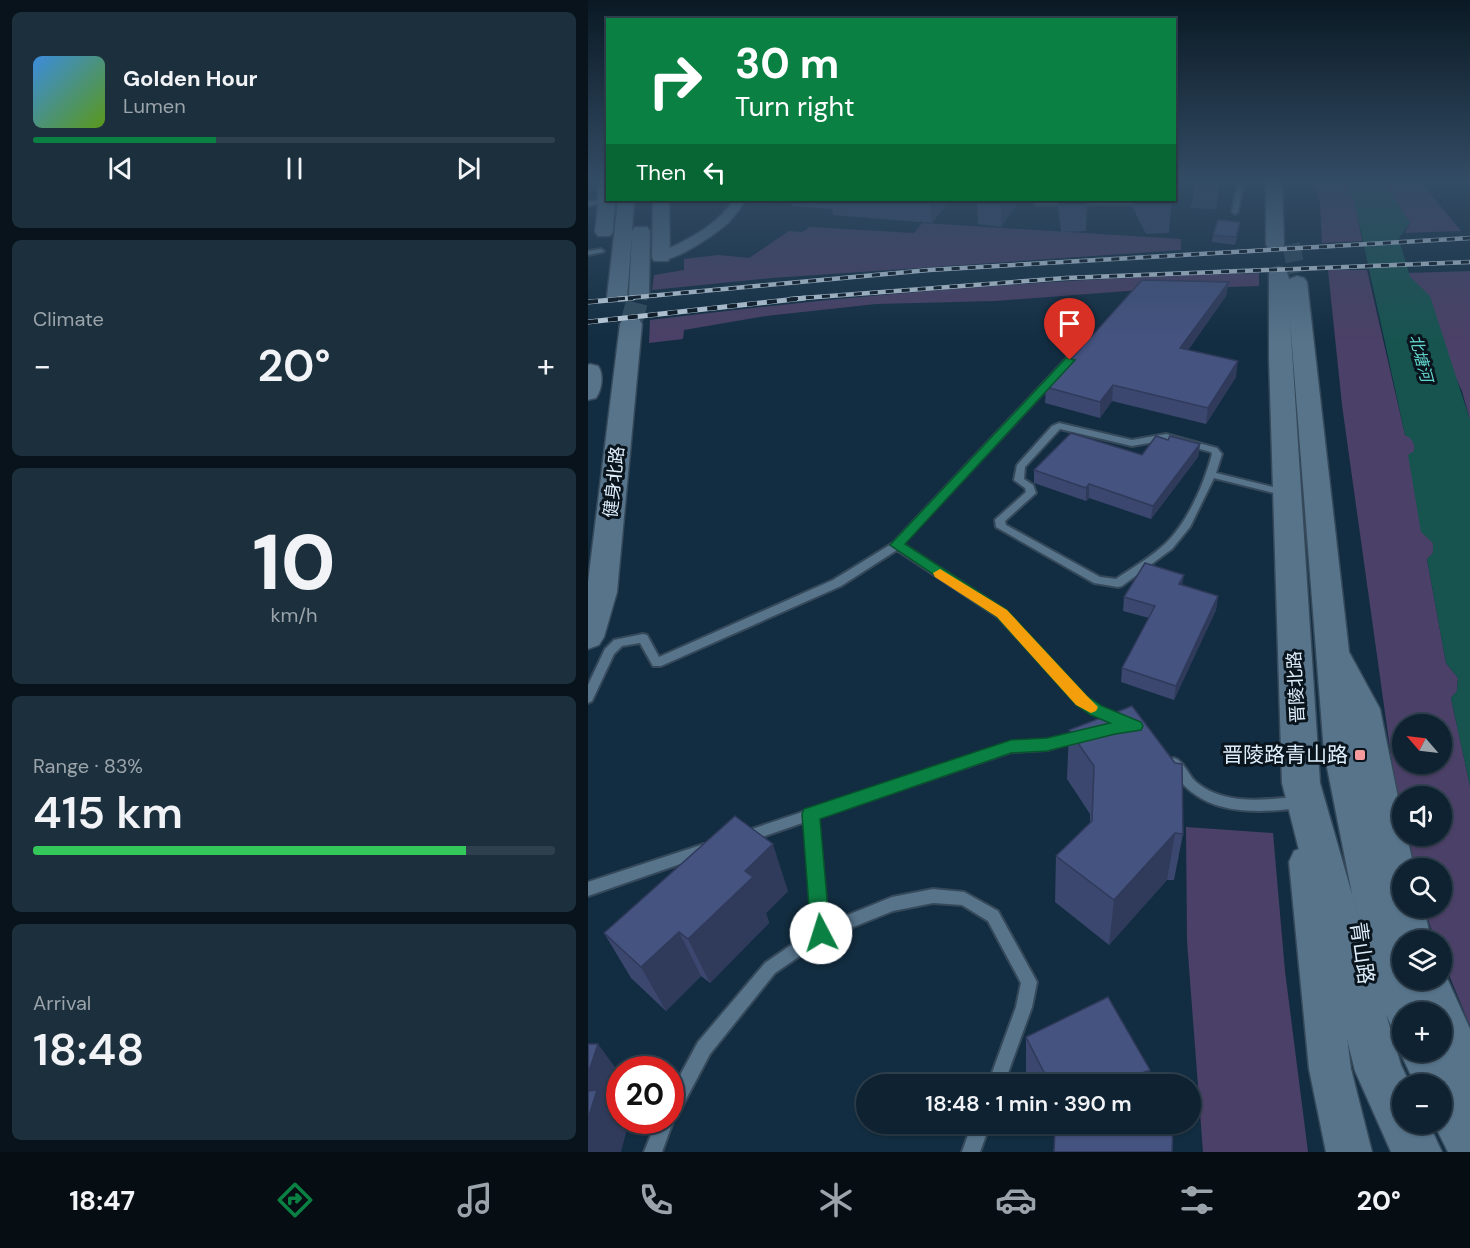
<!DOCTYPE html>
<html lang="en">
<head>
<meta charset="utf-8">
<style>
	:root { --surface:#0e2231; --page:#1c2f3d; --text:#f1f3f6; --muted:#9ba4ab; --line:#2e3f4d; --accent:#0b8043 }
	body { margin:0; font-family:"DM Sans","Noto Sans SC",sans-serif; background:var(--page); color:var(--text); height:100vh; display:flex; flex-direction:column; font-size:22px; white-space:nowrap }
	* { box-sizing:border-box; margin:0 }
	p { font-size:20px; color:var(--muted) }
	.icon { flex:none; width:33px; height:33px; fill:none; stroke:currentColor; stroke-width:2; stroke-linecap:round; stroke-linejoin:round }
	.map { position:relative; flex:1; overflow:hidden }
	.sheet { display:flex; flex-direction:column; gap:12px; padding:12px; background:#08131b; width:588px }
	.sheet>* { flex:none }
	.guide { position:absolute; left:18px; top:18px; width:570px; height:183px; border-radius:0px; box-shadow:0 2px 4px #0004,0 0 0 2px var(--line); background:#0b8043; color:#fff; overflow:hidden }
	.needle { width:39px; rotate:298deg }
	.tools { position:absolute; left:804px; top:714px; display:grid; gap:12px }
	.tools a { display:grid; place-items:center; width:60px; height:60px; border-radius:50%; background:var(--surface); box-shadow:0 2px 4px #0004,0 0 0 2px var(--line); font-size:30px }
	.speed { position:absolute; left:18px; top:1056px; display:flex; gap:12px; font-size:30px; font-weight:700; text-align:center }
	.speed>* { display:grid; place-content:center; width:78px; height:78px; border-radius:50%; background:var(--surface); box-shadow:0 2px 4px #0004,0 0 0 2px var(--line); line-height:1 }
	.speed .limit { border:9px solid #d22; background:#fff; color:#111 }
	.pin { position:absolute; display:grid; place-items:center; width:51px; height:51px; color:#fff; margin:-62px -26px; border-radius:50% 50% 50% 0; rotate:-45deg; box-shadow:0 0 6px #0007 }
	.pin .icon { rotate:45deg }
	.me { position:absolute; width:66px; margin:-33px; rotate:355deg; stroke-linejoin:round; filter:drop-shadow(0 0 4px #0008) }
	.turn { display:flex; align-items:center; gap:21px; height:126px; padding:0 30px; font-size:27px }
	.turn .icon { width:78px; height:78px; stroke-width:2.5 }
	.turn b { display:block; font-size:42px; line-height:51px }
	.then { display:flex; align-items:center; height:57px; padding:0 30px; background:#0003; gap:12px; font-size:22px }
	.big { font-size:45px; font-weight:600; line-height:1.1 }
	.sheet .card { flex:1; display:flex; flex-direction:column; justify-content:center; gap:9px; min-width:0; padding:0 21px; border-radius:9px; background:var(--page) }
	.sheet .dial { align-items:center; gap:0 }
	.dial b { font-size:78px; line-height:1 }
	.song { display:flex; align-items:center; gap:18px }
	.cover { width:72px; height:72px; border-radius:9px; background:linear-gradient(135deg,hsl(210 70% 55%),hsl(90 70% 35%)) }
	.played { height:6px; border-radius:3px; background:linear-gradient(90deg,var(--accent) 35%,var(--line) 35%) }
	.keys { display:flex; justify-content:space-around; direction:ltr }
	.heat { display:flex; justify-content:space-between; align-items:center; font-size:33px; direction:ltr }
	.charge { height:9px; border-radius:4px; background:linear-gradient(90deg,#34c759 83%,var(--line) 0) }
	.trip { position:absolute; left:268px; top:1074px; width:345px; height:60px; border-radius:30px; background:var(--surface); box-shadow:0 2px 4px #0004,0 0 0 2px var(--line); font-weight:600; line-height:60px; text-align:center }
	.tabs { display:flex; height:96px; justify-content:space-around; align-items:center; background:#060e14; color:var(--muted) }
	.tabs .icon { width:42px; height:42px }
	.tabs .current { color:var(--accent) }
	.tabs b { font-size:27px; color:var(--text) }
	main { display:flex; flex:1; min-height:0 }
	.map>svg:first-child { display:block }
	.green { fill:#4b4067; fill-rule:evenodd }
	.water { fill:#175450 }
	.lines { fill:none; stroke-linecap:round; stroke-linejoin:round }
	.river { fill:#175450; fill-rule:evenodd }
	.secondary-tunnel-far1 { stroke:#304a5d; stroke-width:18; stroke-dasharray:18 9; stroke-linecap:butt }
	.secondary-tunnel { stroke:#304a5d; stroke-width:22; stroke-dasharray:22 11; stroke-linecap:butt }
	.service-casing { stroke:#35495a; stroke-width:4 }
	.minor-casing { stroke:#35495a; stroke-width:3 }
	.tertiary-casing { stroke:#35495a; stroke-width:3 }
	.secondary-casing { stroke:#35495a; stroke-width:3 }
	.service { fill:#57748b; fill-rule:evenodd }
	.minor { fill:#57748b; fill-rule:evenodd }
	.tertiary { fill:#57748b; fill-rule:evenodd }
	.secondary { fill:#57748b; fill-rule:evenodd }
	.rail-far1-casing { stroke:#c6d7e5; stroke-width:4.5 }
	.rail-casing { stroke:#c6d7e5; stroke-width:5 }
	.rail-far1 { stroke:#09141d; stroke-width:3; stroke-dasharray:8; stroke-linecap:butt }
	.rail { stroke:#09141d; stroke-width:4; stroke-dasharray:10; stroke-linecap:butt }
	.wall { fill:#3b476e }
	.shaded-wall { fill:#303a5a }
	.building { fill:#455380; stroke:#303a5a; stroke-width:1.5 }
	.route { fill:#0b8043; stroke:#07532c; stroke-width:1.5 }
	.slow { fill:#f59e0b }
	.poi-dot { fill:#f59b9e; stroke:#09141d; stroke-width:2 }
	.labels { text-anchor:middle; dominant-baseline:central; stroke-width:6; stroke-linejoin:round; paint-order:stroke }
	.far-water-label { font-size:16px; font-style:italic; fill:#64d9d0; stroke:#09141d }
	.street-label { font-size:18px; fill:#ddedfa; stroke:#09141d }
	.near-poi-label { font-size:21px; fill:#ddedfa; stroke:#09141d; text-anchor:end }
	.near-street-label { font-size:21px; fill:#ddedfa; stroke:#09141d }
</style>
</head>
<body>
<main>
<section class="sheet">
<div class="card">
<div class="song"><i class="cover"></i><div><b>Golden Hour</b><p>Lumen</p></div></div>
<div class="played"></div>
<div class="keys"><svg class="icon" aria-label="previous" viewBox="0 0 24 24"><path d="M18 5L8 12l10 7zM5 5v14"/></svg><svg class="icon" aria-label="pause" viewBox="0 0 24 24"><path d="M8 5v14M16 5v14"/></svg><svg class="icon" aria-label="next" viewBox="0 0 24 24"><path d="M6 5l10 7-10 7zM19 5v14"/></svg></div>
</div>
<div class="card"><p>Climate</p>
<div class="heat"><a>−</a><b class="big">20°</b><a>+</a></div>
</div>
<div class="card dial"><b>10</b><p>km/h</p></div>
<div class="card"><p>Range · 83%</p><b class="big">415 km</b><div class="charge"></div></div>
<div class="card"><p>Arrival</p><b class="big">18:48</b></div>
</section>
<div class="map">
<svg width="882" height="1152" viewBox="0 0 882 1152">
	<rect width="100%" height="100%" fill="#122d41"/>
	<path class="green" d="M724,181h33l10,23 7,37 -40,2 -2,-42z
		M795,181h37l41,50 -56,2 5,-10z
		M334,223l259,16v11l-409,28 -120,12 2,-15 30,-5v-11l34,-4 31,3 40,-27 13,1 8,-5 104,6z
		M740,270h39l38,165 7,3 3,7 18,98v10l-6,6 19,104 12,15 -1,13 -6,7 19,88v240l-28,-68v-18h-7l-11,-32h18v-40h-28l-7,-32h35v-40h-40v18l-9,-44 -51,-365zM814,724h40v40h-40z
		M882,271v149l-8,-29 -56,-118z
		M671,273v13l-119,4 -145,11 -119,3 -110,12 -82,14 -1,9 -34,4 1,-23c202,-25 405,-42 609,-47z
		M598,827l87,6 12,138 23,181h-105l-16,-211z"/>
	<path class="water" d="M757,181h38l27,42 -23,31 43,42 40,124v366l-19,-88 6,-7 1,-13 -12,-15 -19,-104 6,-6v-10l-12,-11 -13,-77 6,-4c1,-9 -2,-12 -9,-16l-50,-231z"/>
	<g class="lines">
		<path class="river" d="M772,181h19l5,8 35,118 -4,5 -8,2 -8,-2 -4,-5 -29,-118z"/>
		<path class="secondary-tunnel-far1" d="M703,244l6,29
			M50,299l1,-5"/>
		<path class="secondary-tunnel" d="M43,324l7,-26"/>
		<g class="service-casing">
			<path id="service" d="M650,181h6l-6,31 -3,2 -3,-2z
				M19,199l3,2 -1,1 -21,4v-4z
				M441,200h6l3,1 119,-1 -5,4 -115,1z
				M13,249l3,2 -1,1 -15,3v-4z
				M491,345h6l1,2 -183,197 103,67 79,86 16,11 24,9 2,3 -2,3 -4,2 -28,-11 -16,-11 -79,-86 -101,-67 -56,36 -180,80h-8l-13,-23 -18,3 -8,8 -22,47 -4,2v-18l17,-36 9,-9 29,-6 4,1 12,22 174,-77 60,-37z
				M471,423l73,17 34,-6 51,14 5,6 -6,19 73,18 2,2 -5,3 -72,-18 -24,49 -18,22 -50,37 -4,1 -24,-4 -98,-56 -1,-7 2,-2 29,-26 -1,-4 -11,-8 3,-15 35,-39zM472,429l72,17 34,-6 45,12 1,2c-8,30 -24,68 -47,90 -14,13 -33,24 -49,35l-16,-2 -94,-52 -1,-4 31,-28 -3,-8 -9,-6 1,-12z
				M494,731l4,2 2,3 -2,3 -39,11 -36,2 -193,66 10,105 64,-26 41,-8 31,3 34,19 39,71 -5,25 -28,77h-16l28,-77 5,-24 -33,-62 -26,-16 -29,-2 -40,8 -67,27 -51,35 -65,81 -34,64 -2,1 -12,33h-18l13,-32h13v-26l28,-52 67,-79 48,-33 -8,-108 -60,21 -5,-2 -2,-4 2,-4 271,-91 36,-2z
				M586,758c10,3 14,17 22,24 29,24 70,18 105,14l5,2 2,4 -2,4 -5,2c-52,6 -105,8 -133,-45l1,-4z
				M116,844l5,2 2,4 -2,4 -121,42v-14z
				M384,1124h18l-10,28h-18z"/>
		</g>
		<g class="minor-casing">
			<path id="minor" d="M146,200h12c-6,8 -11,16 -18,23 -12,11 -55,41 -72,37l-2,-3 2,-3c30,-13 59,-27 78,-54z"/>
		</g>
		<g class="tertiary-casing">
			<path id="tertiary" d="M719,846l13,5 5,11 26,207 21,83h-46l-17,-83 -20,-207 5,-11z"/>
		</g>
		<g class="secondary-casing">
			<path id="secondary" d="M10,181h10v19h7l-2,32 -3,4h-12l-3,-4 3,-27z
				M678,181h16l2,63 -2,4h-14l-2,-4z
				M30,200h16l-2,31 3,-4h12l3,4 -1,63 -3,4h-14l-3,-4 3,-59 -5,62 -3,4h-14l-3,-4z
				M65,200h16l1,57 -2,4h-14l-2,-4z
				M691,267l7,2 3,10 8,-3 7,2 3,4 42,370 31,57 22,108v19h5l7,32h-12v40h22l7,32h-29v40h40v-13l28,62v123h-22l-14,-28h8v-40h-27l-15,-32 2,-7v7h40v-40h-40v20l-10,-4 -6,-14 15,51 9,19h-8v40h27l13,28h-51l-36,-81 -73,-288 -13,-424v-86l3,-4zM702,320l34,432 28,142 27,94 -59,-205z
				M43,318l8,1 3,5 -25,268 -13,45 -5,8 -11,4v-67l32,-258 3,-5z
				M2,364l8,2c6,8 4,24 -2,32l-8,2v-35z"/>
		</g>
		<use href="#service" class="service"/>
		<use href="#minor" class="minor"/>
		<use href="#tertiary" class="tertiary"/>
		<use href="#secondary" class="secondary"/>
		<g class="rail-far1-casing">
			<path id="rail-far1" d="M29,299l312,-29 541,-32
				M202,299l276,-21 404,-16"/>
		</g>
		<g class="rail-casing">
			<path id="rail" d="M0,302l45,-4
				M0,322l217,-24"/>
		</g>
		<use href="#rail-far1" class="rail-far1"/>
		<use href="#rail" class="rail"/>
	</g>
	<path class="wall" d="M607,181h25l-4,28 -25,-1z
		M875,181h7v7z
		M161,200h22l-2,4h-19z
		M203,200h159l-18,23 -99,-8 -1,-6 -40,-3z
		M389,200h43l-19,27 -23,-3z
		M471,200h28l-1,31 -25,1 -3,-25z
		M544,200h40l-3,33 -23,1 -14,-28z
		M651,229l-4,16 -23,-3 1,-7z
		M641,282l-3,14 -38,54 48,27 -30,47 -94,-23 -12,17 -55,-15 1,-16z
		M580,440l32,4 -2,13 -47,62 -62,-21 -3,3 -52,-18v-13l108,-15z
		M595,585l35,11 -2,14 -42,90 -53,-18 1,-14 27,-50 -26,-7 1,-14z
		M481,730l114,104 -9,46h-7l-58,65 -54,-43 1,-46 34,-32v-10l-23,-35z
		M200,891l-22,22 3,10 -59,60 -9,-7 -35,35 -35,-33 -27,-45z
		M438,1037l124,33 -3,14h-117l-4,-6z
		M460,1124h125l-119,12z"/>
	<path class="shaded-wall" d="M345,200h17l-18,23 -2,-21z
		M413,200h19l-19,27z
		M641,282l-3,14 -47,67 1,-15z
		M650,361l-2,16 -30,47 2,-16z
		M525,385l-1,16 -12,17v-16z
		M612,444l-2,13 -47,62 2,-13z
		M501,484v14l-3,3v-13z
		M596,575l-2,13 -3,-4z
		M630,596l-2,14 -42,90 2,-14z
		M587,833l-8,47 -58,65 5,-45z
		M185,844l15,47 -22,22 3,10 -59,60 -22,-44 57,-68z
		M91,932l22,44 -35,35 -25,-44z
		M10,1044l22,30v38l-2,5 2,3h1l6,9 -6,23h-33v-78z
		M562,1070l-3,14h-34z"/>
	<path class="building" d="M606,181h26v2z
		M308,200h37l-3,2z
		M559,200h25l-24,1z
		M630,220l22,2 -4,15 -23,-2z
		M554,280l87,2 -49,66 58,13 -30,47 -95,-23 -13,17 -54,-15z
		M483,433l71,22 14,-19 12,4 2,-4 30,8 -47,62 -64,-22 -3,4 -52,-18z
		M557,563l39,12 -5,9 39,12 -42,90 -54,-18 33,-62 -31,-9z
		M544,706l43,57 7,1 1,70 -8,-1 -61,67 -58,-44 36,-35 2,-55 -25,-36z
		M147,816l38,28 -28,27 8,6 -65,62 -9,-7 -38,35 -37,-34z
		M520,997l42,73 -37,14h4h-67l-24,-47z
		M0,1044h10l-10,30z
		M9,1090l-9,29v-28z
		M481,1124h104l-1,28h-118l1,-23 17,2z"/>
	<linearGradient id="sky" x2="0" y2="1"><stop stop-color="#0a1924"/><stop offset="0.53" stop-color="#334c65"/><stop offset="1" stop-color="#334c65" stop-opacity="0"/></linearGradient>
	<rect width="882" height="342" fill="url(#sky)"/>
	<path class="route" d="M478,358l9,2 -170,184 102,66 80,86 15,10 39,16 2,4 -2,4 -26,4 -68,17 -36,2 -191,66 10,114 -3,6 -6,3 -7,-3 -3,-6 -9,-119 2,-5 207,-69 36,-2 63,-15 -19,-8 -15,-10 -79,-88 -107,-72z"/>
	<path class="slow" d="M352,569l67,41 80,86 11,11 -2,4 -5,2 -15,-8 -79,-88 -62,-40 -2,-4z"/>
	<rect class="poi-dot" x="766" y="749" width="12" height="12" rx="3"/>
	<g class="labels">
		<g class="far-water-label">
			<text transform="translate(833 358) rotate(75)">北塘河</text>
		</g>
		<g class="street-label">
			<text transform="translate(26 482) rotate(-84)">健身北路</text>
			<text transform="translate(708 687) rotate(-93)">晋陵北路</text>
		</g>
		<g class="near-poi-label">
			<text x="760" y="755">晋陵路青山路</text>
		</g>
		<g class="near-street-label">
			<text transform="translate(774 953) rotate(82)">青山路</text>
		</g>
	</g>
</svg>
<div class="tools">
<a><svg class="needle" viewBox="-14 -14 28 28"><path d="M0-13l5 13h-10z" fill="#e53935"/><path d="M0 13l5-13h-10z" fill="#9ba4ab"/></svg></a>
<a><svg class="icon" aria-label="sound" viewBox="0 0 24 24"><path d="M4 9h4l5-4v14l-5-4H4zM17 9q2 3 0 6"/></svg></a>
<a><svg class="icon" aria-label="search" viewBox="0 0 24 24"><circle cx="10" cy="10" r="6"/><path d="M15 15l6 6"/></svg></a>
<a><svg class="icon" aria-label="layers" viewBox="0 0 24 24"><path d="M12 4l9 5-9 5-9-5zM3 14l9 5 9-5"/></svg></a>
<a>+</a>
<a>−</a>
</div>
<div class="speed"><div class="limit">20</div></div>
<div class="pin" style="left:482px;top:360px;background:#d93025"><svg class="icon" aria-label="arrive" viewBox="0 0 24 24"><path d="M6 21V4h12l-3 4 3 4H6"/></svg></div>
<svg class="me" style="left:233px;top:933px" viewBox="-20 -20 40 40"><circle r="19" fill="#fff"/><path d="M0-13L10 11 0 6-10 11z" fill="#0b8043"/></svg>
<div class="trip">18:48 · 1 min · 390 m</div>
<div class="guide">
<div class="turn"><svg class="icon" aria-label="right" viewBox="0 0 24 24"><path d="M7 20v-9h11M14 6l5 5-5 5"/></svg><div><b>30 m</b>Turn right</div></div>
<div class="then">Then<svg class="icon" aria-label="left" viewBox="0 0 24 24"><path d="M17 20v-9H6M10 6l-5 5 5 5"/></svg></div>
</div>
</div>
</main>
<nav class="tabs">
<b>18:47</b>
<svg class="icon current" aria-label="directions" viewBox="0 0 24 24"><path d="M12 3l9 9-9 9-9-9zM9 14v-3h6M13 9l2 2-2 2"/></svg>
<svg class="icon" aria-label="music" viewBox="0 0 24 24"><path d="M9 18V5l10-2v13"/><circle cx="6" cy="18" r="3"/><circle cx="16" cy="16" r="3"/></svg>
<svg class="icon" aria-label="phone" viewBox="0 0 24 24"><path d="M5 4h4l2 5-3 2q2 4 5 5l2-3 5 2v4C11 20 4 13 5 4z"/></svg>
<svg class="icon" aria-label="climate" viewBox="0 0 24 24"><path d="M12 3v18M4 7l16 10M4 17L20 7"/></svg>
<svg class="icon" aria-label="car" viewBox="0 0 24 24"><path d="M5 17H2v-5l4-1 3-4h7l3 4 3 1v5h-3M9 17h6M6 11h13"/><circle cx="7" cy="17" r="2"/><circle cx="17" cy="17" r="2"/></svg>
<svg class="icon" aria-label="filters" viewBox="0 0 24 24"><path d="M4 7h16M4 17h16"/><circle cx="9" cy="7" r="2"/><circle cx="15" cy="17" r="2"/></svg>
<b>20°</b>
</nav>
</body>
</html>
